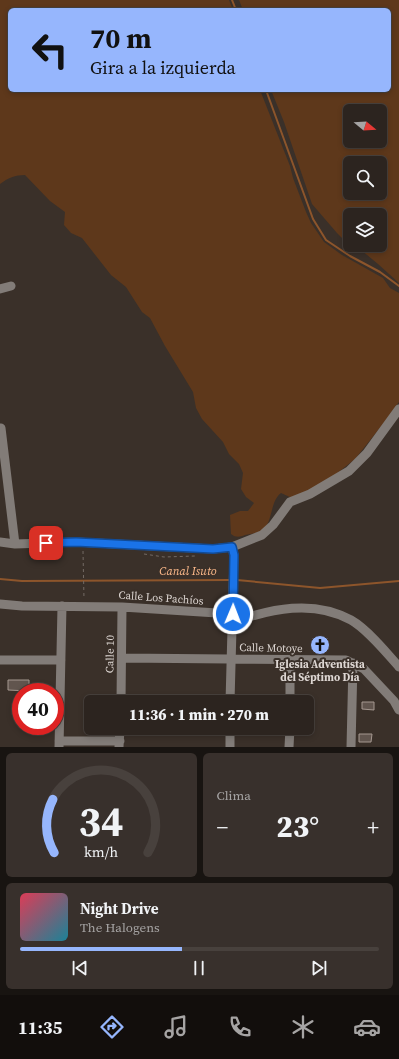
<!DOCTYPE html>
<html lang="es">
<head>
<meta charset="utf-8">
<style>
	:root { --surface:#2c241f; --page:#38302c; --text:#f1f3f6; --muted:#a6a4a4; --line:#48413d; --accent:#96b6fd }
	body { margin:0; font-family:"Source Serif 4",serif; background:var(--page); color:var(--text); height:100vh; display:flex; flex-direction:column; font-size:15px; white-space:nowrap }
	* { box-sizing:border-box; margin:0 }
	p { font-size:13px; color:var(--muted) }
	.icon { flex:none; width:22px; height:22px; fill:none; stroke:currentColor; stroke-width:2; stroke-linecap:round; stroke-linejoin:round }
	.map { position:relative; height:747px; overflow:hidden }
	.panel { display:flex; flex-direction:column; gap:6px; padding:6px; background:#181411; flex:1 }
	.panel>* { flex:none }
	.banner { position:absolute; left:8px; top:8px; width:383px; height:84px; border-radius:6px; box-shadow:0 2px 6px #0003,0 0 0 1px var(--line); background:#96b6fd; color:#111; overflow:hidden }
	.needle { width:26px; rotate:108deg }
	.controls { position:absolute; left:343px; top:104px; display:grid; gap:8px }
	.controls a { display:grid; place-items:center; width:44px; height:44px; border-radius:6px; background:var(--surface); box-shadow:0 2px 6px #0003,0 0 0 1px var(--line); font-size:20px }
	.speed { position:absolute; left:12px; top:683px; display:flex; gap:8px; font-size:20px; font-weight:700; text-align:center }
	.speed>* { display:grid; place-content:center; width:52px; height:52px; border-radius:50%; background:var(--surface); box-shadow:0 2px 6px #0003,0 0 0 1px var(--line); line-height:1 }
	.speed .limit { border:6px solid #d22; background:#fff; color:#111 }
	.pin { position:absolute; display:grid; place-items:center; width:34px; height:34px; color:#fff; margin:-17px; border-radius:8px; box-shadow:0 2px 6px #0006 }
	.me { position:absolute; width:44px; margin:-22px; rotate:1deg; stroke-linejoin:round; filter:drop-shadow(0 0 3px #0008) }
	.turn { display:flex; align-items:center; gap:14px; height:84px; padding:0 16px; font-size:18px }
	.turn .icon { width:52px; height:52px; stroke-width:2.5 }
	.turn b { display:block; font-size:28px; line-height:34px }
	.big { font-size:30px; font-weight:800; line-height:1.1 }
	.panel .card { flex:1; display:flex; flex-direction:column; justify-content:center; gap:6px; min-width:0; padding:0 14px; border-radius:6px; background:var(--page) }
	.panel .dial { align-items:center; gap:0 }
	.dial svg { height:104px; overflow:visible; fill:none; stroke:var(--line); stroke-width:7; stroke-linecap:round; text-anchor:middle }
	.dial text { fill:var(--text); stroke:none }
	.song { display:flex; align-items:center; gap:12px }
	.cover { width:48px; height:48px; border-radius:6px; background:linear-gradient(135deg,hsl(350 70% 55%),hsl(190 70% 35%)) }
	.played { height:4px; border-radius:2px; background:linear-gradient(90deg,var(--accent) 45%,var(--line) 45%) }
	.keys { display:flex; justify-content:space-around; direction:ltr }
	.heat { display:flex; justify-content:space-between; align-items:center; font-size:22px; direction:ltr }
	.panel .tiles { flex:1; display:grid; gap:6px; grid-template-columns:1fr 1fr }
	.card:last-child { grid-column:span 2 }
	.trip { position:absolute; left:84px; top:695px; width:230px; height:40px; border-radius:6px; background:var(--surface); box-shadow:0 2px 6px #0003,0 0 0 1px var(--line); font-weight:800; line-height:40px; text-align:center }
	.tabs { display:flex; height:64px; justify-content:space-around; align-items:center; background:#120e0c; color:var(--muted) }
	.tabs .icon { width:28px; height:28px }
	.tabs .active { color:var(--accent) }
	.tabs b { font-size:18px; color:var(--text) }
	.map>svg:first-child { display:block }
	.green { fill:#5e381b; fill-rule:evenodd }
	.lines { fill:none; stroke-linecap:round; stroke-linejoin:round }
	.stream { stroke:#8d552b; stroke-width:2 }
	.building { fill:#61554e; stroke:#a59890 }
	.path { stroke:#736a64; stroke-width:1; stroke-dasharray:3 3; stroke-linecap:butt }
	.minor { stroke:#827c78; stroke-width:9 }
	.route-casing { stroke:#114b97; stroke-width:10 }
	.route { stroke:#1a73e8; stroke-width:7 }
	.labels { text-anchor:middle; dominant-baseline:central; stroke-width:4; stroke-linejoin:round; paint-order:stroke }
	.street-label { font-size:11px; fill:#ddd6d2; stroke:#3a3029 }
	.poi-label { font-size:11px; font-weight:bold; fill:#ddd6d2; stroke:#3a3029 }
	.water-label { font-size:12px; font-style:italic; fill:#fcb98a; stroke:#3a3029 }
</style>
</head>
<body>
<div class="map">
<svg width="399" height="747" viewBox="0 0 399 747">
	<rect width="100%" height="100%" fill="#3a3029"/>
	<path class="green" d="M0,0h229l4,10h-223v80h250l30,76 3,12 13,34 5,11 13,19 18,13 41,23 7,10 9,5v109l-16,22 -28,35 -29,23 -34,16 -11,-5c-12,9 -7,30 -20,38 -4,2 -11,3 -16,4 -5,2 -9,3 -14,-1l-1,-19 10,-4h8l6,-8 -8,-6 -5,-8 2,-16 -4,-9 -10,-10 -6,-12 -21,-23 -6,-11 -3,-16 -28,-46 -15,-28 -8,-6 -16,-25 -15,-12 -29,-37 -11,-5 -7,-8 1,-13 -15,-11 -25,-26c-10,0 -17,3 -25,9z
		M239,0h160v283l-21,-19 -23,-19h25v-30h-30v27l-5,-1 -8,-8 -25,-29 -28,-82 -13,-32h118v-80h-146zM350,111h30v30h-30zM350,163h30v30h-30z"/>
	<g class="lines">
		<path class="stream" d="M232,0l4,10
			M266,90l47,129 13,21 24,16 30,16 19,14
			M0,579l22,2 209,-1
			M237,580l83,8 79,-7"/>
	</g>
	<path class="building" d="M8,680h21v11l-21,-1z
		M362,702h12v8l-12,-1z
		M359,734h13l-1,8h-12z"/>
	<g class="lines">
		<path class="path" d="M83,551l1,48
			M144,554l20,3 31,-1"/>
		<path class="minor" d="M0,289l11,-3
			M1,428l14,116
			M0,542l15,2 61,-2 137,7 19,-2 30,-12 11,-10 17,-23 20,-8 39,-23 18,-18 32,-44
			M0,604l22,2 100,1 111,7
			M233,622c38,-13 80,-23 118,-2 16,9 36,33 48,47
			M122,658l224,2 18,9 30,32 5,9
			M0,660h61
			M121,702l1,-95
			M230,702l4,-147 -2,-8
			M290,702v-42
			M59,741h61
			M59,747l3,-141
			M119,747l1,-19
			M230,747v-19
			M289,747l1,-19
			M351,747l2,-84"/>
	</g>
	<g class="lines">
		<g class="route-casing">
			<path id="route" d="M46,543l30,-1 137,7 19,-2 2,8 -1,59"/>
		</g>
		<use href="#route" class="route"/>
	</g>
	<defs>
		<g id="church-disc" transform="scale(1)"><circle r="9.5" fill="#96b6fd" stroke="#3a3029"/><path d="M-1.2-6h2.4v3.5h3.3v2.4h-3.3V6h-2.4V-.1h-3.3v-2.4h3.3Z" fill="#111"/></g>
	</defs>
	<g fill-rule="evenodd">
		<use href="#church-disc" x="320" y="645"/>
	</g>
	<g class="labels">
		<g class="street-label">
			<text transform="translate(161 598) rotate(4)">Calle Los Pachíos</text>
			<text transform="translate(271 648) rotate(1)">Calle Motoye</text>
			<text transform="translate(110 654) rotate(-89)">Calle 10</text>
		</g>
		<g class="poi-label">
			<text x="320" y="664">Iglesia Adventista<tspan x="320" dy="13">del Séptimo Día</tspan></text>
		</g>
		<g class="water-label">
			<text x="188" y="571">Canal Isuto</text>
		</g>
	</g>
</svg>
<div class="controls">
<a><svg class="needle" viewBox="-14 -14 28 28"><path d="M0-13l5 13h-10z" fill="#e53935"/><path d="M0 13l5-13h-10z" fill="#a6a4a4"/></svg></a>
<a><svg class="icon" aria-label="search" viewBox="0 0 24 24"><circle cx="10" cy="10" r="6"/><path d="M15 15l6 6"/></svg></a>
<a><svg class="icon" aria-label="layers" viewBox="0 0 24 24"><path d="M12 4l9 5-9 5-9-5zM3 14l9 5 9-5"/></svg></a>
</div>
<div class="speed"><div class="limit">40</div></div>
<div class="pin" style="left:46px;top:543px;background:#d93025"><svg class="icon" aria-label="arrive" viewBox="0 0 24 24"><path d="M6 21V4h12l-3 4 3 4H6"/></svg></div>
<svg class="me" style="left:233px;top:614px" viewBox="-20 -20 40 40"><circle r="17" fill="#1a73e8" stroke="#fff" stroke-width="3"/><path d="M0-11L8 9 0 5-8 9z" fill="#fff"/></svg>
<div class="trip">11:36 · 1 min · 270 m</div>
<div class="banner">
<div class="turn"><svg class="icon" aria-label="left" viewBox="0 0 24 24"><path d="M17 20v-9H6M10 6l-5 5 5 5"/></svg><div><b>70 m</b>Gira a la izquierda</div></div>
</div>
</div>
<section class="panel">
<div class="tiles">
<div class="card dial"><svg viewBox="0 0 100 80">
<path d="M14 69A42 42 0 1 1 86 69"/>
<path d="M14 69A42 42 0 0 1 13 28" stroke="#96b6fd"/>
<text x="50" y="56" font-size="32" font-weight="700">34</text>
<text x="50" y="72" font-size="11">km/h</text>
</svg></div>
<div class="card"><p>Clima</p>
<div class="heat"><a>−</a><b class="big">23°</b><a>+</a></div>
</div>
<div class="card">
<div class="song"><i class="cover"></i><div><b>Night Drive</b><p>The Halogens</p></div></div>
<div class="played"></div>
<div class="keys"><svg class="icon" aria-label="previous" viewBox="0 0 24 24"><path d="M18 5L8 12l10 7zM5 5v14"/></svg><svg class="icon" aria-label="pause" viewBox="0 0 24 24"><path d="M8 5v14M16 5v14"/></svg><svg class="icon" aria-label="next" viewBox="0 0 24 24"><path d="M6 5l10 7-10 7zM19 5v14"/></svg></div>
</div>
</div>
</section>
<nav class="tabs">
<b>11:35</b>
<svg class="icon active" aria-label="directions" viewBox="0 0 24 24"><path d="M12 3l9 9-9 9-9-9zM9 14v-3h6M13 9l2 2-2 2"/></svg>
<svg class="icon" aria-label="music" viewBox="0 0 24 24"><path d="M9 18V5l10-2v13"/><circle cx="6" cy="18" r="3"/><circle cx="16" cy="16" r="3"/></svg>
<svg class="icon" aria-label="phone" viewBox="0 0 24 24"><path d="M5 4h4l2 5-3 2q2 4 5 5l2-3 5 2v4C11 20 4 13 5 4z"/></svg>
<svg class="icon" aria-label="climate" viewBox="0 0 24 24"><path d="M12 3v18M4 7l16 10M4 17L20 7"/></svg>
<svg class="icon" aria-label="car" viewBox="0 0 24 24"><path d="M5 17H2v-5l4-1 3-4h7l3 4 3 1v5h-3M9 17h6M6 11h13"/><circle cx="7" cy="17" r="2"/><circle cx="17" cy="17" r="2"/></svg>
</nav>
</body>
</html>
